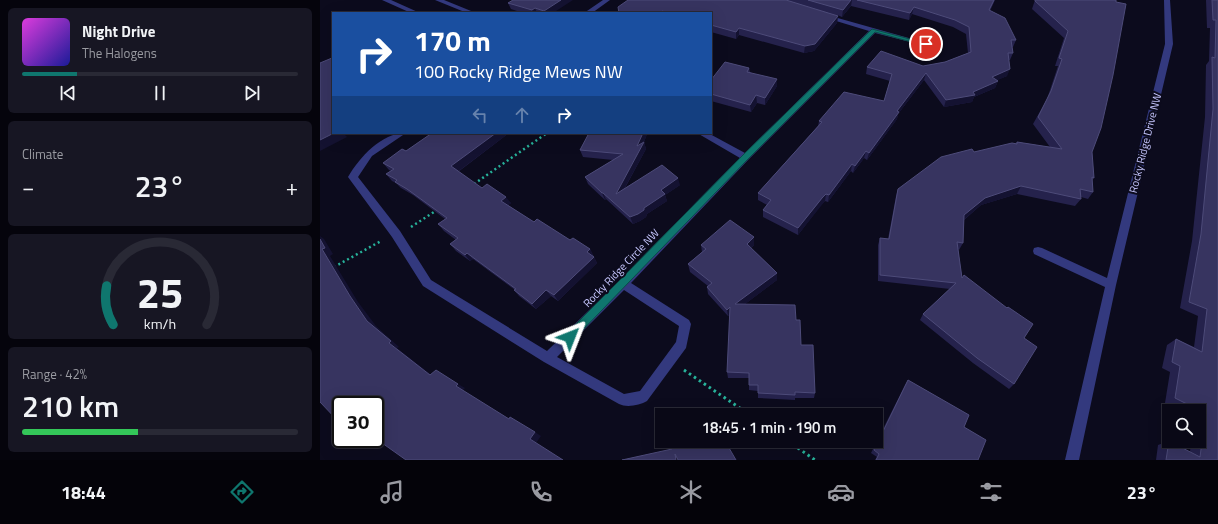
<!DOCTYPE html>
<html lang="en">
<head>
<meta charset="utf-8">
<style>
	:root { --surface:#090816; --page:#171623; --text:#f1f3f6; --muted:#999aa1; --line:#292935; --accent:#0f766e }
	body { margin:0; font-family:"Titillium Web",sans-serif; background:var(--page); color:var(--text); height:100vh; display:flex; flex-direction:column; font-size:15px; white-space:nowrap }
	* { box-sizing:border-box; margin:0 }
	p { font-size:13px; color:var(--muted) }
	.icon { flex:none; width:22px; height:22px; fill:none; stroke:currentColor; stroke-width:2; stroke-linecap:round; stroke-linejoin:round }
	.map { position:relative; flex:1; overflow:hidden }
	.details { display:flex; flex-direction:column; gap:8px; padding:8px; background:#05040c; width:320px }
	.details>* { flex:none }
	.banner { position:absolute; left:12px; top:12px; width:380px; height:122px; border-radius:0px; box-shadow:0 4px 16px #0002,0 0 0 1px var(--line); background:#1a4fa0; color:#fff; overflow:hidden }
	.buttons { position:absolute; left:842px; top:404px; display:grid; gap:8px }
	.buttons a { display:grid; place-items:center; width:44px; height:44px; border-radius:0px; background:var(--surface); box-shadow:0 4px 16px #0002,0 0 0 1px var(--line); font-size:20px }
	.speed { position:absolute; left:12px; top:396px; display:flex; gap:8px; font-size:20px; font-weight:700; text-align:center }
	.speed>* { display:grid; place-content:center; width:52px; height:52px; border-radius:50%; background:var(--surface); box-shadow:0 4px 16px #0002,0 0 0 1px var(--line); line-height:1 }
	.speed .limit { border:2px solid #111; border-radius:6px; background:#fff; color:#111 }
	.pin { position:absolute; display:grid; place-items:center; width:34px; height:34px; color:#fff; margin:-17px; border:2px solid #fff; border-radius:50%; box-shadow:0 1px 4px #0007 }
	.me { position:absolute; width:44px; margin:-22px; rotate:45deg; stroke-linejoin:round; filter:drop-shadow(0 0 3px #0008) }
	.turn { display:flex; align-items:center; gap:14px; height:84px; padding:0 16px; font-size:18px }
	.turn .icon { width:52px; height:52px; stroke-width:2.5 }
	.turn b { display:block; font-size:28px; line-height:34px }
	.lanes { display:flex; align-items:center; height:38px; padding:0 16px; background:#0003; justify-content:center; gap:20px; direction:ltr }
	.lanes .off { opacity:.35 }
	.big { font-size:30px; font-weight:600; line-height:1.1 }
	.details .tile { flex:1; display:flex; flex-direction:column; justify-content:center; gap:6px; min-width:0; padding:0 14px; border-radius:6px; background:var(--page) }
	.details .dial { align-items:center; gap:0 }
	.dial svg { height:104px; overflow:visible; fill:none; stroke:var(--line); stroke-width:7; stroke-linecap:round; text-anchor:middle }
	.dial text { fill:var(--text); stroke:none }
	.song { display:flex; align-items:center; gap:12px }
	.cover { width:48px; height:48px; border-radius:6px; background:linear-gradient(135deg,hsl(300 70% 55%),hsl(240 70% 35%)) }
	.played { height:4px; border-radius:2px; background:linear-gradient(90deg,var(--accent) 20%,var(--line) 20%) }
	.keys { display:flex; justify-content:space-around; direction:ltr }
	.heat { display:flex; justify-content:space-between; align-items:center; font-size:22px; direction:ltr }
	.charge { height:6px; border-radius:3px; background:linear-gradient(90deg,#34c759 42%,var(--line) 0) }
	.trip { position:absolute; left:335px; top:408px; width:228px; height:40px; border-radius:0px; background:var(--surface); box-shadow:0 4px 16px #0002,0 0 0 1px var(--line); font-weight:600; line-height:40px; text-align:center }
	.menu { display:flex; height:64px; justify-content:space-around; align-items:center; background:#040309; color:var(--muted) }
	.menu .icon { width:28px; height:28px }
	.menu .current { color:var(--accent) }
	.menu b { font-size:18px; color:var(--text) }
	main { display:flex; flex:1; min-height:0 }
	.map>svg:first-child { display:block }
	.lines { fill:none; stroke-linecap:round; stroke-linejoin:round }
	.path-far1 { stroke:#27b29a; stroke-width:2.5; stroke-dasharray:2 3; stroke-linecap:butt }
	.path { stroke:#27b29a; stroke-width:3; stroke-dasharray:2.5 3.5; stroke-linecap:butt }
	.minor { fill:#33397e; fill-rule:evenodd }
	.wall { fill:#25224c }
	.shaded-wall { fill:#141231 }
	.building { fill:#373460; stroke:#4d4b79 }
	.route { fill:#0f766e; stroke:#0a4d48 }
	.labels { text-anchor:middle; dominant-baseline:central; stroke-width:4; stroke-linejoin:round; paint-order:stroke }
	.street-label { font-size:11px; fill:#c7c7ff; stroke:#0c0b1d }
</style>
</head>
<body>
<main>
<section class="details">
<div class="tile">
<div class="song"><i class="cover"></i><div><b>Night Drive</b><p>The Halogens</p></div></div>
<div class="played"></div>
<div class="keys"><svg class="icon" aria-label="previous" viewBox="0 0 24 24"><path d="M18 5L8 12l10 7zM5 5v14"/></svg><svg class="icon" aria-label="pause" viewBox="0 0 24 24"><path d="M8 5v14M16 5v14"/></svg><svg class="icon" aria-label="next" viewBox="0 0 24 24"><path d="M6 5l10 7-10 7zM19 5v14"/></svg></div>
</div>
<div class="tile"><p>Climate</p>
<div class="heat"><a>−</a><b class="big">23°</b><a>+</a></div>
</div>
<div class="tile dial"><svg viewBox="0 0 100 80">
<path d="M14 69A42 42 0 1 1 86 69"/>
<path d="M14 69A42 42 0 0 1 9 39" stroke="#0f766e"/>
<text x="50" y="56" font-size="32" font-weight="700">25</text>
<text x="50" y="72" font-size="11">km/h</text>
</svg></div>
<div class="tile"><p>Range · 42%</p><b class="big">210 km</b><div class="charge"></div></div>
</section>
<div class="map">
<svg width="898" height="460" viewBox="0 0 898 460">
	<rect width="100%" height="100%" fill="#0c0b1d"/>
	<g class="lines">
		<path class="path-far1" d="M154,184l73,-51
			M91,227l26,-17
			M14,267l47,-26"/>
		<path class="path" d="M364,370l66,45
			M468,441l27,19"/>
		<path class="minor" d="M62,0h9l29,13h-9z
			M115,0h9l32,13h-9z
			M283,0h7l-18,13h-8z
			M844,0h6l3,44 -57,241 -37,175h-14l40,-173 -71,-33 -1,-3 1,-3 4,-1 4,1 65,30 58,-234z
			M503,15h4l103,29 -4,2 -51,-13 -126,126 -118,124 58,37 2,4 -5,24 -39,53c-7,4 -20,7 -28,3l-75,-42 -121,-76 -31,-49 -44,-60c12,-20 33,-44 58,-44l-34,23 -14,21 42,54 31,49 116,71 72,-70 121,-123 -43,-25h11l37,20 124,-122 -46,-14zM304,290l55,36 -3,16 -36,49 -16,3 -67,-37z"/>
	</g>
	<path class="wall" d="M193,0l40,13h-30l-12,-4 -3,-6z
		M308,0h367l-5,11 26,29 -3,7h-1l1,6 -3,7h-1l-2,16 -10,4 1,1 -3,7 -21,9 -2,5 -28,5 -20,-27 -26,34 -1,5 -30,41 -3,-2 -11,15 -2,-2 -23,31 -3,-1 -4,4 -23,30 -35,-18v-7l4,-5 -9,-5v-7l60,-67 1,-5 65,-20 6,-20 -24,-7 1,-7 56,-1 22,-4 23,-9 -2,-19 -13,-7 -41,-13 -3,6 -58,-14 -9,11 -5,-2 1,1 -1,7 -23,28 -10,2 -65,-18 -3,4 -25,-7v-19h-92z
		M715,0h81l-24,152 2,26 -2,2 1,12 -5,7 -7,-2v2l-6,7 -58,-12 -36,11 -17,15 -1,23 -4,7 -1,-1 4,29 62,60 -10,46 -5,5 -36,-26 -53,-43 3,-6 27,-25 -72,-8v-36l2,-7 8,1 8,-43 2,-7 76,-37 42,-9 1,-1 33,5 -17,-23 14,-25 11,-33h-3l9,-28 -32,-29z
		M886,0h12v460h-62l2,-15 11,-4 21,11 1,-11h8v-30h-19l-15,-8 5,-31 -8,-4 5,-23 9,-6 18,8 4,-31 -18,-8 12,-67 13,-124 1,-52 3,-4 1,-33h-3z
		M429,68l1,4 27,14 -12,19 -8,-2 -6,9 -40,-11v-21z
		M112,133h77l-51,39 24,16 29,15 -3,2 26,17 36,18 20,9 7,14 -39,38 -7,-5 -15,13 -17,-13 -5,-6h1l-42,-31 -3,2 -14,-10 -6,-7 6,-4 -12,-9 -6,-7 7,-5 -32,-24 -12,-7 -5,-5 -4,-2 -6,-7 5,-3 -2,-1 -6,-7 23,-12z
		M269,133h65l-1,2 -6,-1 -3,8 2,7 -21,39 55,-3 -15,10 2,6 -20,13 -1,3 -6,4 -7,3 -27,-25 -1,1 -17,-16 -3,-7 28,-17 -30,-3 -3,-7z
		M381,245h53l-3,3 26,25v7l-32,24 51,16 5,25 14,48 -1,5h-19v2l-37,-2v-7l-9,-1v-12h-21l-1,-6 3,-57 -2,1 -20,-22 -1,-7 1,-1 -18,-14 -2,-8 14,-12z
		M588,380l56,47 14,33h-103l2,-3 -6,-4 34,-68z"/>
	<path class="shaded-wall" d="M241,0h12l-20,13h-8l-1,-2z
		M531,0h1l-1,6 -9,11 1,-7z
		M594,7l-2,7 -3,6 1,-7z
		M215,8l2,5h-4l-1,-3z
		M518,16l-1,7 -23,28 -10,2 1,-7z
		M419,28v7l-3,4v-7z
		M690,69l-3,7 -18,8 3,-7z
		M606,73l-2,7 -26,34 -1,5 -30,41 2,-7 28,-42z
		M457,79v7l-12,19v-7z
		M678,81l-3,7 -21,9 -2,5 -28,5 2,-7 27,-8z
		M436,95l1,8 -6,9 -1,-7z
		M14,133h9l4,4 -27,14v-11z
		M176,133h13l-53,40 -5,-7z
		M323,133h4v1l-3,8 2,7 -28,51 -2,-6z
		M546,151l-2,7 -11,15 2,-7z
		M532,164l-1,7 -23,31 1,-7z
		M358,178l2,7 -15,10 2,6 -20,13 -1,3 -6,4 -7,3 -3,-7 14,-9 17,-18z
		M701,186l-4,8 -36,11 -20,17 3,-7 21,-17z
		M282,193h1l3,6 -1,1z
		M506,194l-1,7 -27,34v-7z
		M186,197l5,6 -6,5 -4,-7z
		M0,236l4,3 9,15 -3,2 28,46 18,24 23,21 -2,1 41,32 -8,-5 -41,-32 -22,-22 -17,-25 -28,-47z
		M434,237v8l-7,6v-7z
		M270,249l3,6 -3,3 -3,-6z
		M147,253l6,6 -3,2 -5,-6z
		M274,257l3,6 -39,38 -4,-6z
		M457,273v7l-41,31 -1,-7z
		M226,290l5,6 -15,13 -4,-5z
		M410,307l1,7 -3,2 -1,-6z
		M138,384l7,4 -3,3 -6,-5z
		M215,432l6,4 -5,7 -6,-4z"/>
	<path class="building" d="M193,0h48l-17,11 -9,-3 -3,2 -24,-7z
		M308,0h158l52,16 -23,28 -10,2 -66,-18 -3,4 -25,-7v-12h-42l-7,-2 -2,2h-41l-1,-6z
		M488,0h43l-8,10z
		M537,0h137l-5,10 16,8 11,22h-5l2,13h-5l2,16 -18,8 6,4 -25,11 2,3 -29,5 -20,-27 -29,38 2,1 -30,41 -3,-2 -11,15 -3,-2 -23,31 -3,-1 -4,4 -24,30 -35,-18 8,-10 -13,-7 64,-71 -3,-1 25,-29 40,9 8,-27 -25,-7 14,-16 42,15 22,-4 26,-10 -2,-25 -14,-7 -41,-13 -4,6z
		M715,0h81v2l10,2 -13,71 -12,53 -9,24 2,26 -2,-1 1,15 -13,-3 1,10 -60,-13 -36,12 -21,17 -1,28 -6,-1 5,36 2,-3 43,33 1,-1 25,17 -9,14 13,9 -23,37 -37,-26 -54,-44 33,-31 -76,-8v-37l9,1 9,-50 43,-32 31,-8 2,3 38,-9 5,1v-2l45,7 -24,-32 13,-26 11,-32 -3,-1 9,-27 -33,-30z
		M892,0h6v460h-52l3,-19 31,16 5,-38 -5,-2 1,-6 -26,-13 5,-32 -8,-4 4,-23 26,13 5,-43 -18,-7 12,-68 12,-125 -1,-52 3,1 1,-38h-3z
		M12,58h1v75h1l-14,7v-77z
		M405,62l24,6 -2,4 30,7 -12,19 -9,-3 -6,10 -39,-11v-14z
		M112,133h64l-45,33 31,22 5,-4 19,13 -5,4 33,21 3,-3 33,21 3,-2 17,11 -3,3 7,5 -40,38 -8,-5 -14,14 -18,-14 2,-1 -49,-36 -2,2 -15,-11 8,-6 -20,-14 9,-6 -40,-29 -12,-7 2,-2 -11,-6 8,-5 -11,-6 19,-14 4,2z
		M269,133h54l-6,13 7,-4 -28,52 46,-29 16,13 -17,12 4,4 -21,14v2l-6,4 -8,3 -27,-24h-1l-17,-16 38,-23 -43,-4z
		M410,220l24,17 -7,7 30,29 -42,31 60,1 1,15h4l1,25h12l2,48 -20,-1v3l-37,-2v-8h-9v-12l-22,-1 3,-65 -3,3 -20,-23 5,-4 -24,-19 18,-15 -5,-4z
		M0,239l5,9 -3,1 28,47 17,25 24,20 -2,2 41,32 6,-5 22,14 -2,2 53,33 1,-2 25,15 -5,7 33,21h-157l-31,-22v-33h-34v15l-2,2 -19,-20z
		M588,380l61,35 -5,12 22,13 -8,20h-102l3,-6 -5,-4z
		M347,441h38l2,3 5,-3h13l11,19h-58l-3,-6 1,6h-54l50,-11z"/>
	<path class="route" d="M552,29l57,15 -3,2 -51,-14 -127,127 -175,181 -3,2 -4,-2 -2,-3 2,-3 53,-53 124,-126z"/>
	<g class="labels">
		<g class="street-label">
			<text transform="translate(825 143) rotate(-76)">Rocky Ridge Drive NW</text>
			<text transform="translate(301 268) rotate(-46)">Rocky Ridge Circle NW</text>
		</g>
	</g>
</svg>
<div class="buttons">
<a><svg class="icon" aria-label="search" viewBox="0 0 24 24"><circle cx="10" cy="10" r="6"/><path d="M15 15l6 6"/></svg></a>
</div>
<div class="speed"><div class="limit">30</div></div>
<div class="pin" style="left:606px;top:44px;background:#d93025"><svg class="icon" aria-label="arrive" viewBox="0 0 24 24"><path d="M6 21V4h12l-3 4 3 4H6"/></svg></div>
<svg class="me" style="left:250px;top:337px" viewBox="-20 -20 40 40"><path d="M0-17L14 15 0 8-14 15z" fill="#0f766e" stroke="#fff" stroke-width="4"/></svg>
<div class="trip">18:45 · 1 min · 190 m</div>
<div class="banner">
<div class="turn"><svg class="icon" aria-label="right" viewBox="0 0 24 24"><path d="M7 20v-9h11M14 6l5 5-5 5"/></svg><div><b>170 m</b>100 Rocky Ridge Mews NW</div></div>
<div class="lanes"><svg class="icon off" aria-label="left" viewBox="0 0 24 24"><path d="M17 20v-9H6M10 6l-5 5 5 5"/></svg><svg class="icon off" aria-label="ahead" viewBox="0 0 24 24"><path d="M12 20V5M6 11l6-6 6 6"/></svg><svg class="icon" aria-label="right" viewBox="0 0 24 24"><path d="M7 20v-9h11M14 6l5 5-5 5"/></svg></div>
</div>
</div>
</main>
<nav class="menu">
<b>18:44</b>
<svg class="icon current" aria-label="directions" viewBox="0 0 24 24"><path d="M12 3l9 9-9 9-9-9zM9 14v-3h6M13 9l2 2-2 2"/></svg>
<svg class="icon" aria-label="music" viewBox="0 0 24 24"><path d="M9 18V5l10-2v13"/><circle cx="6" cy="18" r="3"/><circle cx="16" cy="16" r="3"/></svg>
<svg class="icon" aria-label="phone" viewBox="0 0 24 24"><path d="M5 4h4l2 5-3 2q2 4 5 5l2-3 5 2v4C11 20 4 13 5 4z"/></svg>
<svg class="icon" aria-label="climate" viewBox="0 0 24 24"><path d="M12 3v18M4 7l16 10M4 17L20 7"/></svg>
<svg class="icon" aria-label="car" viewBox="0 0 24 24"><path d="M5 17H2v-5l4-1 3-4h7l3 4 3 1v5h-3M9 17h6M6 11h13"/><circle cx="7" cy="17" r="2"/><circle cx="17" cy="17" r="2"/></svg>
<svg class="icon" aria-label="filters" viewBox="0 0 24 24"><path d="M4 7h16M4 17h16"/><circle cx="9" cy="7" r="2"/><circle cx="15" cy="17" r="2"/></svg>
<b>23°</b>
</nav>
</body>
</html>
